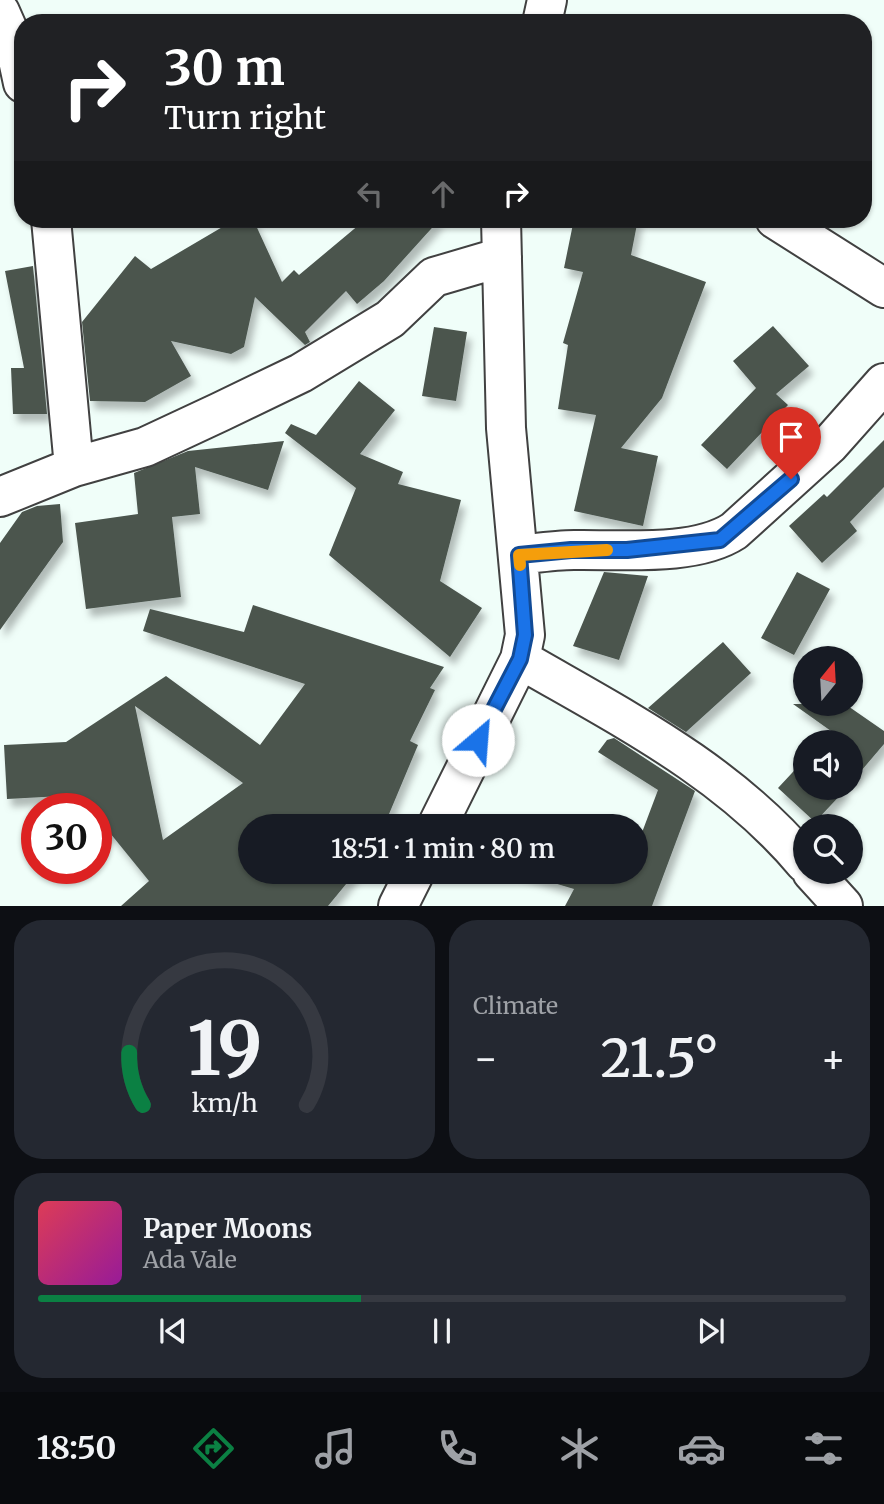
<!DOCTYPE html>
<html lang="en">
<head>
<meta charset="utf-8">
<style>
	:root { --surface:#171b24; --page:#242831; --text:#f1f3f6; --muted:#9ea1a6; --line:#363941; --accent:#0b8043 }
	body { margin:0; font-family:Merriweather,serif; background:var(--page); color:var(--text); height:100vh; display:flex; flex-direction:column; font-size:26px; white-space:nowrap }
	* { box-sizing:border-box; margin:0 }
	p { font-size:23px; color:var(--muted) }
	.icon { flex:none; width:38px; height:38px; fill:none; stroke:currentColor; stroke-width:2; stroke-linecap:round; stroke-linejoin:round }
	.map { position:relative; height:906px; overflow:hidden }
	.drawer { display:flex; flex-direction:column; gap:14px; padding:14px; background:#0d0f14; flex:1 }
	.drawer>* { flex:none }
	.top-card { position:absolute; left:14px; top:14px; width:858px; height:214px; border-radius:28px; box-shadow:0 2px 5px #0004; background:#202124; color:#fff; overflow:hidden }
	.needle { width:46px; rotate:18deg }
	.tools { position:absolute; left:793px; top:646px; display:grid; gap:14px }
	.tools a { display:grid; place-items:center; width:70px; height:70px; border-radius:50%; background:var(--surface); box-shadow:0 2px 5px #0004; font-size:35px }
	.speed { position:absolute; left:21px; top:793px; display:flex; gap:14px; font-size:35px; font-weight:700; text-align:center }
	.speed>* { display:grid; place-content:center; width:91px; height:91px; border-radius:50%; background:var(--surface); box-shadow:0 2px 5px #0004; line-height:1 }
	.speed .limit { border:10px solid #d22; background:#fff; color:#111 }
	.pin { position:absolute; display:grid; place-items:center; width:60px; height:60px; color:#fff; margin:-72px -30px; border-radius:50% 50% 50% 0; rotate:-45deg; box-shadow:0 0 7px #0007 }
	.pin .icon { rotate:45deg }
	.me { position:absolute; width:77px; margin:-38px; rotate:27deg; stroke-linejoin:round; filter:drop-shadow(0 0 5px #0008) }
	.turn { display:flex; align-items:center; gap:24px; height:147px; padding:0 35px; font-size:32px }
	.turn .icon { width:91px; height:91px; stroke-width:2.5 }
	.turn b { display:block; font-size:49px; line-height:60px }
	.lanes { display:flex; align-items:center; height:66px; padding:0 35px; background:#0003; justify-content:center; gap:35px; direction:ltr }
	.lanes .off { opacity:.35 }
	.big { font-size:52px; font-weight:600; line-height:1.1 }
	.drawer .card { flex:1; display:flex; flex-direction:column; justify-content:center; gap:10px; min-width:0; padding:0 24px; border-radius:28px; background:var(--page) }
	.drawer .dial { align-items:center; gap:0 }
	.dial svg { height:182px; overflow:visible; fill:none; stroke:var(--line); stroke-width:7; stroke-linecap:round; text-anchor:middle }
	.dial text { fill:var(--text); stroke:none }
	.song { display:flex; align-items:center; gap:21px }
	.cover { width:84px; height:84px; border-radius:10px; background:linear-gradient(135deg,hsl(350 70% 55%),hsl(300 70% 35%)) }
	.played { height:7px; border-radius:4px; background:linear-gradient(90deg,var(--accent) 40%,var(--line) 40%) }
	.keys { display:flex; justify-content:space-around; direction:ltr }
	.heat { display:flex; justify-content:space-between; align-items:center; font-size:38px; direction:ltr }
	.drawer .tiles { flex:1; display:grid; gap:14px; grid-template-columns:1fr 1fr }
	.card:last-child { grid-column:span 2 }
	.trip { position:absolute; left:238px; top:814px; width:410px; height:70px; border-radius:35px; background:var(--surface); box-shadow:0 2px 5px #0004; font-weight:600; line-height:70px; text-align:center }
	.tab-bar { display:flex; height:112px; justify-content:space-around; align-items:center; background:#090b0e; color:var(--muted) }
	.tab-bar .icon { width:49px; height:49px }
	.tab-bar .active { color:var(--accent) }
	.tab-bar b { font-size:32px; color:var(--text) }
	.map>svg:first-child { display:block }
	.building { fill:#4b554e; fill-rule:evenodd; filter:url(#shadow) }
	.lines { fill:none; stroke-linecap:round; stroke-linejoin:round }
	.minor-casing { stroke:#414141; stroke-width:42 }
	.minor { stroke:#fff; stroke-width:38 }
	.route-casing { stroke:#114b97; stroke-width:18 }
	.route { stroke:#1a73e8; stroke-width:12 }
	.slow { stroke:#f59e0b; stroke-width:12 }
</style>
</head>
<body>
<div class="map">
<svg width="884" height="906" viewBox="0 0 884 906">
	<defs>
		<filter id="shadow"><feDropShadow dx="4.5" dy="8" stdDeviation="3.5" flood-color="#0004"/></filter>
	</defs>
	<rect width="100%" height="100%" fill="#f0fef9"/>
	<path class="building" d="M236,219h17l29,63 12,-12 5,5 67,-56h74l-56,62 -27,23 -11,-13 -41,41 5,10 -5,3 -50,-48 -11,50 -13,7 -60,-13 20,35 -46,26 -55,-1 -8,-79 53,-66 16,13z
		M574,219h64l-7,36 75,27 -44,116 -41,50 37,8 -15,70 -69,-15 22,-96 -38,-6 10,-64 -5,-2 20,-71 -19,-4z
		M33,266l14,148h-34l-2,-46h13l-19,-97z
		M773,326l36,40 -33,28 12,11 -61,64 -26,-24 55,-57 -23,-27z
		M434,327l33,5 -11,69 -34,-5z
		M359,381l36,29 -35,44 43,18 -5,12 63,16 -21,81 42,27 -32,49 -121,-102 27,-67 -71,-55 6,-9 25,11z
		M884,440v47l-34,35 7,9 -35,32 -33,-37 35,-32 3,3z
		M284,441l-16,49 -73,-23 5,47 -28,3 9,80 -95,12 -11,-86 63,-9 -4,-41 54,-22z
		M60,504l3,38 -63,88v-87l22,-31 15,-6z
		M604,572l44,4 -29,84 -46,-14z
		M797,572l33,17 -36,66 -33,-17z
		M253,605l191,62 -14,21 5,2 -25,51 8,4 -34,81h-134v46h106l-28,34h-207l28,-25 -39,-48 -14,3v-28h-31l-3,-12 -55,3 -3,-54 62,-3 100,-66 94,69 45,-61 -162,-53 7,-22 94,23zM135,706l108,77 -80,57z
		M723,642l28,31 -65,59 -38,-24z
		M793,704h52l39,27v13l-34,40v-42h-29l10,-11z
		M614,738l81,53 -43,115h-87l9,-17 -57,-17h118v-21l23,-61 -60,-38 9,-12z
		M805,759v29h42l-32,34 -37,-34z"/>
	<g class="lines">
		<g class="minor-casing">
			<path id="minor" d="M0,12l15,34 8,37
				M542,23l5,-23
				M51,219l23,248
				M775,219l109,69
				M0,497l74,-30 71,-20 75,-35 81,-39 89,-54 44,-42 68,-20
				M519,555c18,-2 37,-5 55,-5 47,-1 120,7 160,-19l95,-86 55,-62
				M520,659c102,59 208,112 285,204
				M437,826l83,-167 5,-24 -19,-207 -5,-209
				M812,872l31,34
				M398,906l17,-34"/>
		</g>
		<use href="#minor" class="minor"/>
	</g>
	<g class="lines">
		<g class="route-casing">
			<path id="route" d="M478,740l42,-81 5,-24 -6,-80 52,-5h56l93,-10 71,-61"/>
		</g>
		<use href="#route" class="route"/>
		<path class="slow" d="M520,565l-1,-10 88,-5"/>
	</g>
</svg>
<div class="tools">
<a><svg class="needle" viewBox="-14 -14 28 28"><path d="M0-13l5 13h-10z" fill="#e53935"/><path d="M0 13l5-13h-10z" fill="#9ea1a6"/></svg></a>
<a><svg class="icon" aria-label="sound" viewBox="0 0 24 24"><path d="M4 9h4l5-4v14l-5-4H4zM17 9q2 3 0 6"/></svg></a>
<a><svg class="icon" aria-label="search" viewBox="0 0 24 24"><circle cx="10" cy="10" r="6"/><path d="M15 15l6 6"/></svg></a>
</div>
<div class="speed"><div class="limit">30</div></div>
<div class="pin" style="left:791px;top:479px;background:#d93025"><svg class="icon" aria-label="arrive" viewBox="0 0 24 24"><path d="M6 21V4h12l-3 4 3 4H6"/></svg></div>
<svg class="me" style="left:478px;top:740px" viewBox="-20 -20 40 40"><circle r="19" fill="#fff"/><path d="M0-13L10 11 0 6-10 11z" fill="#1a73e8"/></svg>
<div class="trip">18:51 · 1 min · 80 m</div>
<div class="top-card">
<div class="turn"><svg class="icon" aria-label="right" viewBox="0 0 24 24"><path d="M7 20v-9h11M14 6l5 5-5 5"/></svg><div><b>30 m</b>Turn right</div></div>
<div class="lanes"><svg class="icon off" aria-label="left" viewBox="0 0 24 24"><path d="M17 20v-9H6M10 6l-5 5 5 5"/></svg><svg class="icon off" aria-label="ahead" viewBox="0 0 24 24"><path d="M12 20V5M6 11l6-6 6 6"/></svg><svg class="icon" aria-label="right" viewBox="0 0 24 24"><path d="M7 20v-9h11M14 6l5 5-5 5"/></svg></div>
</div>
</div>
<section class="drawer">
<div class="tiles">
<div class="card dial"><svg viewBox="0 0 100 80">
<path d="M14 69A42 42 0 1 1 86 69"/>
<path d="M14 69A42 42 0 0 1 8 46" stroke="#0b8043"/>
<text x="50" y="56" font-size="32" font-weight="700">19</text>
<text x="50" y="72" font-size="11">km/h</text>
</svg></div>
<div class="card"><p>Climate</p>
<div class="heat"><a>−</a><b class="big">21.5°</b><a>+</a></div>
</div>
<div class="card">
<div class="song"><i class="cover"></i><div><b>Paper Moons</b><p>Ada Vale</p></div></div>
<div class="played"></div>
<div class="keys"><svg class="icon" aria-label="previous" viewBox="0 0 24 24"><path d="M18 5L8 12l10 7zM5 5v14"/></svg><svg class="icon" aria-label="pause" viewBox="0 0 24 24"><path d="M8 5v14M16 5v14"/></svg><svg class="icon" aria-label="next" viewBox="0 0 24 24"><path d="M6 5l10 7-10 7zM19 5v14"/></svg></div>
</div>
</div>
</section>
<nav class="tab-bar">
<b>18:50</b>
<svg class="icon active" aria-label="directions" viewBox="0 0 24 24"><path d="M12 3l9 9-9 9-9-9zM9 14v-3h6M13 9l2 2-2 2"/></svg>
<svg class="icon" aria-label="music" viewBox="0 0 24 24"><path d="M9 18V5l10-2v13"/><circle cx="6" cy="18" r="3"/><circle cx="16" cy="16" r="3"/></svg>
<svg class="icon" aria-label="phone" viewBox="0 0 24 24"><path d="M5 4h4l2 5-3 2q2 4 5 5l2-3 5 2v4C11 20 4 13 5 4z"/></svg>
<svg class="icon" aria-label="climate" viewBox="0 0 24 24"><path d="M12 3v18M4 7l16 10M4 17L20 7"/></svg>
<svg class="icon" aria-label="car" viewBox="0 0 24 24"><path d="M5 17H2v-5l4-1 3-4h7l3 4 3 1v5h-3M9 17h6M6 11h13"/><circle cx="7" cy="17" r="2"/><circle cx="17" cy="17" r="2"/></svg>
<svg class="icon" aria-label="filters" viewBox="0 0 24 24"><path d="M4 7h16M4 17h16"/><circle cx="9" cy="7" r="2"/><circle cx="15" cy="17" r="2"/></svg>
</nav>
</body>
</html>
